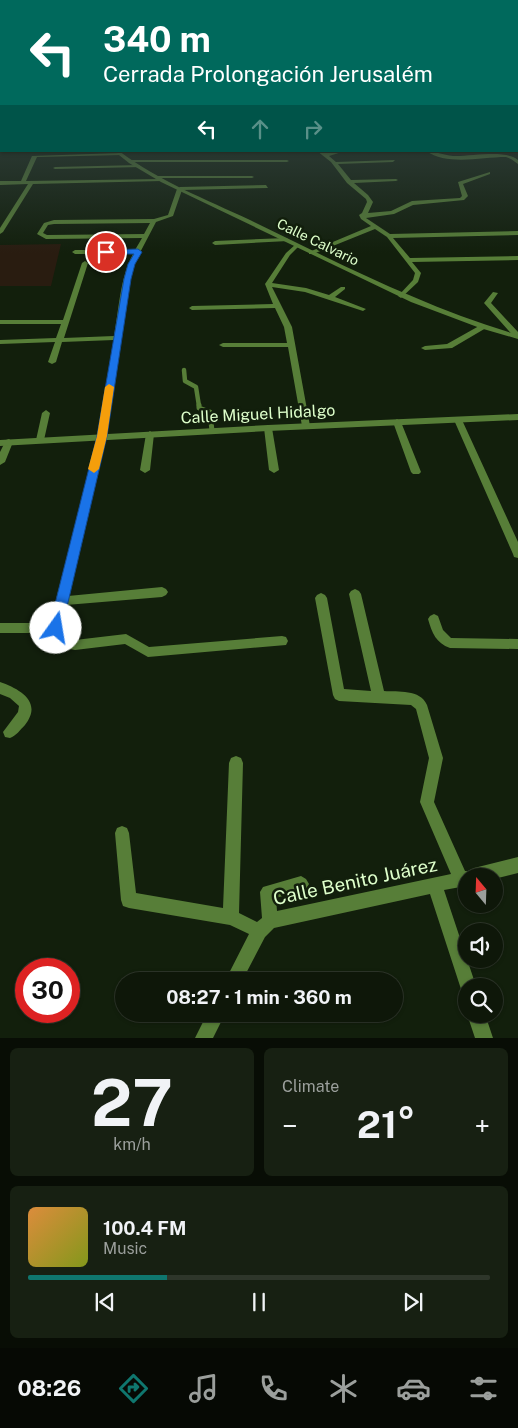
<!DOCTYPE html>
<html lang="en">
<head>
<meta charset="utf-8">
<style>
	:root { --surface:#0e1709; --page:#172012; --text:#f1f3f6; --muted:#9b9f9c; --line:#2e362a; --accent:#0f766e }
	body { margin:0; font-family:"Public Sans",sans-serif; background:var(--page); color:var(--text); height:100vh; display:flex; flex-direction:column; font-size:19px; white-space:nowrap }
	* { box-sizing:border-box; margin:0 }
	p { font-size:16px; color:var(--muted) }
	.icon { flex:none; width:28px; height:28px; fill:none; stroke:currentColor; stroke-width:2; stroke-linecap:round; stroke-linejoin:round }
	.map { position:relative; height:1038px; overflow:hidden }
	.side { display:flex; flex-direction:column; gap:10px; padding:10px; background:#080d05; flex:1 }
	.side>* { flex:none }
	.hud { position:absolute; left:0px; top:0px; width:519px; height:152px; box-shadow:0 1px 4px #0004,0 0 0 1px var(--line); background:#00695c; color:#fff; overflow:hidden }
	.needle { width:32px; rotate:341deg }
	.fabs { position:absolute; left:458px; top:868px; display:grid; gap:10px }
	.fabs a { display:grid; place-items:center; width:45px; height:45px; border-radius:50%; background:var(--surface); box-shadow:0 1px 4px #0004,0 0 0 1px var(--line); font-size:25px }
	.speed { position:absolute; left:15px; top:958px; display:flex; gap:10px; font-size:25px; font-weight:700; text-align:center }
	.speed>* { display:grid; place-content:center; width:65px; height:65px; border-radius:50%; background:var(--surface); box-shadow:0 1px 4px #0004,0 0 0 1px var(--line); line-height:1 }
	.speed .limit { border:8px solid #d22; background:#fff; color:#111 }
	.pin { position:absolute; display:grid; place-items:center; width:42px; height:42px; color:#fff; margin:-21px; border:2px solid #fff; border-radius:50%; box-shadow:0 1px 5px #0007 }
	.me { position:absolute; width:55px; margin:-28px; rotate:13deg; stroke-linejoin:round; filter:drop-shadow(0 0 4px #0008) }
	.turn { display:flex; align-items:center; gap:18px; height:105px; padding:0 20px; font-size:22px }
	.turn .icon { width:65px; height:65px; stroke-width:2.5 }
	.turn b { display:block; font-size:35px; line-height:42px }
	.lanes { display:flex; align-items:center; height:48px; padding:0 20px; background:#0003; justify-content:center; gap:25px; direction:ltr }
	.lanes .off { opacity:.35 }
	.big { font-size:38px; font-weight:700; line-height:1.1 }
	.side .card { flex:1; display:flex; flex-direction:column; justify-content:center; gap:8px; min-width:0; padding:0 18px; border-radius:8px; background:var(--page) }
	.side .dial { align-items:center; gap:0 }
	.dial b { font-size:65px; line-height:1 }
	.song { display:flex; align-items:center; gap:15px }
	.cover { width:60px; height:60px; border-radius:8px; background:linear-gradient(135deg,hsl(30 70% 55%),hsl(70 70% 35%)) }
	.played { height:5px; border-radius:2px; background:linear-gradient(90deg,var(--accent) 30%,var(--line) 30%) }
	.keys { display:flex; justify-content:space-around; direction:ltr }
	.heat { display:flex; justify-content:space-between; align-items:center; font-size:28px; direction:ltr }
	.side .tiles { flex:1; display:grid; gap:10px; grid-template-columns:1fr 1fr }
	.card:last-child { grid-column:span 2 }
	.trip { position:absolute; left:115px; top:972px; width:288px; height:50px; border-radius:25px; background:var(--surface); box-shadow:0 1px 4px #0004,0 0 0 1px var(--line); font-weight:700; line-height:50px; text-align:center }
	.dock { display:flex; height:80px; justify-content:space-around; align-items:center; background:#060904; color:var(--muted) }
	.dock .icon { width:35px; height:35px }
	.dock .selected { color:var(--accent) }
	.dock b { font-size:22px; color:var(--text) }
	.map>svg:first-child { display:block }
	.green { fill:#291c10 }
	.lines { fill:none; stroke-linecap:round; stroke-linejoin:round }
	.service-far1 { stroke:#577e38; stroke-width:4.5 }
	.service { stroke:#577e38; stroke-width:5 }
	.minor { fill:#577e38; fill-rule:evenodd }
	.tertiary { fill:#577e38; fill-rule:evenodd }
	.route { fill:#1a73e8; stroke:#114b97 }
	.slow { fill:#f59e0b }
	.labels { text-anchor:middle; dominant-baseline:central; stroke-width:5; stroke-linejoin:round; paint-order:stroke }
	.far-street-label { font-size:14px; fill:#deffcb; stroke:#121f0c }
	.street-label { font-size:16px; fill:#deffcb; stroke:#121f0c }
	.near-street-label { font-size:19px; fill:#deffcb; stroke:#121f0c }
</style>
</head>
<body>
<div class="map">
<svg width="518" height="1038" viewBox="0 0 518 1038">
	<rect width="100%" height="100%" fill="#121f0c"/>
	<path class="green" d="M518,113v41l-64,1 -22,-4h86z
		M61,244l-10,42h-51v-41z"/>
	<g class="lines">
		<path class="service-far1" d="M184,370l1,11 11,6 3,19"/>
		<path class="service" d="M199,405v3l11,4 2,19"/>
		<path class="minor" d="M0,111h1v2h-1z
			M0,134h1v2h-1z
			M317,151h6l4,2 18,-2 -16,5 7,6 59,-2 -2,2 -55,2 13,16 45,-1 2,1 -2,1 -42,2 14,12 5,7 -5,11 23,-2 21,-10 48,-3 2,-2 -4,-14 32,-10v2l-27,10 5,12 -4,4 -51,5 -19,9 -28,4 24,16 128,-3v4l-125,3 17,20 108,-2v4l-106,2 9,11 -3,9 -17,16 -3,-2 15,-16 2,-7 -28,-36 -12,-8 -62,25h-4v-2l62,-26 -10,-7 -2,-4 3,-2 5,-11 -1,-3 -19,-16 -16,-21z
			M426,151c9,0 17,4 27,5 16,1 53,-7 65,4v4l-7,-5 -5,-2c-25,0 -58,9 -80,-6z
			M120,153l2,2 -85,2 -11,24 136,-2 2,1 -2,1 -129,3 -30,48 -3,2v-6l28,-44 -28,1v-4h21l11,-25z
			M131,160h156l2,1 -2,1h-158z
			M139,165l2,2 -86,2 -2,-1 2,-1z
			M157,176h95l2,1 -2,1h-97z
			M266,185l2,3 -86,2 -9,26 -17,6 -22,42 -4,15 -24,157 -38,160 94,-9 4,2 2,3 -2,3 -4,2 -96,8 -5,22 7,11 7,2 51,-6 23,13 133,-11 4,1 2,4 -2,4 -138,12 -23,-13 -50,6 -15,-3 -8,-14h-52v-10h50l48,-187 16,-96 -52,2 -6,20 -4,2 -4,-2 7,-20 -55,2v-4l56,-2 5,-14h-61v-4h63l19,-57 3,-2 3,2 -24,75 50,-2c5,-27 6,-58 19,-82h-58l-3,-2 3,-2h60l7,-12 -96,1 -9,-5 7,-11 10,-3 100,-1 14,-4 9,-26 3,-2zM150,223l-6,11 -97,1 -4,-2 5,-8 6,-1z
			M286,238l2,1v2l-73,4 -3,-2 3,-2z
			M296,244l3,2 -9,9 -18,28 34,5 23,7 12,-8h4v2l-10,8 31,12 -3,2 -58,-19 -33,-5 20,40 18,99 -4,3 -4,-3 -14,-79h-65l-4,-2 4,-2h64l-3,-16 -9,-19 -83,2 -3,-2 3,-2 81,-2 -8,-20 21,-31z
			M493,292l5,1 -7,10 27,29v6h-3l-31,-35z
			M479,326l7,2 -34,20 -27,2 -4,-2 4,-2 22,-2z
			M46,410l4,3 -6,27 -4,3 -4,-3 6,-27z
			M458,417l4,3 56,122v16l-4,-1 -1,-3 -59,-134z
			M397,419l4,3 20,50 -2,2h-6l-2,-2 -18,-50z
			M268,425l4,3 7,42 -5,3 -5,-3 -5,-42z
			M150,431l4,3 -4,36 -5,3 -5,-3 6,-36z
			M9,439l4,3 -8,20 -5,3v-13l6,-12z
			M355,589l4,2 2,3 23,97c14,1 36,-2 43,14l16,53 -9,44 31,69h3l6,-3 44,-11v16l-24,6v-3h-28v10l-22,4 32,96h-10v8l-4,-2 -2,-6 -30,-92 -156,34 -9,9 -23,44h-17l24,-47 -19,-9 -101,-17 -6,-2 -2,-6 -6,-67 2,-5 5,-2 5,2 2,5 7,60 87,15 6,-145 2,-5 5,-2 5,2 2,5 -4,150 18,9 5,-4 -2,-26 3,-5 38,-11 5,3 3,5 -3,5 -30,9 1,13 174,-37 -31,-72 9,-44 -13,-49 -5,-4 -72,-4 -4,-2 -2,-4 -18,-97 2,-3 4,-2 4,2 2,3 17,91 27,2 -22,-97 2,-3z
			M434,614l4,2 5,14 8,8 67,1v10l-68,-1c-14,-5 -18,-15 -22,-29l2,-3z
			M0,682c20,7 43,20 25,43 -5,5 -9,11 -15,13l-5,-1 -2,-5 15,-20 1,-6 -9,-8 -10,-4z
			M207,1014h18l-12,24h-18z
			M467,1014h18l8,24h-18z"/>
		<path class="tertiary" d="M114,151h5c40,30 86,48 131,69 88,43 174,87 268,115v4l-38,-11 -69,-26 -250,-120 -32,-19z
			M518,414v6l-250,11 -268,15v-6l268,-15z"/>
	</g>
	<linearGradient id="sky" x2="0" y2="1"><stop stop-color="#0a1107"/><stop offset="0.43" stop-color="#334240"/><stop offset="1" stop-color="#334240" stop-opacity="0"/></linearGradient>
	<rect width="518" height="253" fill="url(#sky)"/>
	<path class="route" d="M138,249l4,3 -7,12 -4,15 -24,157 -45,192 -2,5 -4,1 -5,-1 -2,-5 48,-192 27,-157 4,-15 6,-10h-28l-3,-2 3,-2z"/>
	<path class="slow" d="M109,384l5,3 -7,49 -8,33 -5,4 -6,-4 9,-33 8,-49z"/>
	<g class="labels">
		<g class="far-street-label">
			<text transform="translate(318 242) rotate(26)">Calle Calvario</text>
		</g>
		<g class="street-label">
			<text transform="translate(258 414) rotate(-3)">Calle Miguel Hidalgo</text>
		</g>
		<g class="near-street-label">
			<text transform="translate(355 881) rotate(-12)">Calle Benito Juárez</text>
		</g>
	</g>
</svg>
<div class="fabs">
<a><svg class="needle" viewBox="-14 -14 28 28"><path d="M0-13l5 13h-10z" fill="#e53935"/><path d="M0 13l5-13h-10z" fill="#9b9f9c"/></svg></a>
<a><svg class="icon" aria-label="sound" viewBox="0 0 24 24"><path d="M4 9h4l5-4v14l-5-4H4zM17 9q2 3 0 6"/></svg></a>
<a><svg class="icon" aria-label="search" viewBox="0 0 24 24"><circle cx="10" cy="10" r="6"/><path d="M15 15l6 6"/></svg></a>
</div>
<div class="speed"><div class="limit">30</div></div>
<div class="pin" style="left:106px;top:252px;background:#d93025"><svg class="icon" aria-label="arrive" viewBox="0 0 24 24"><path d="M6 21V4h12l-3 4 3 4H6"/></svg></div>
<svg class="me" style="left:56px;top:628px" viewBox="-20 -20 40 40"><circle r="19" fill="#fff"/><path d="M0-13L10 11 0 6-10 11z" fill="#1a73e8"/></svg>
<div class="trip">08:27 · 1 min · 360 m</div>
<div class="hud">
<div class="turn"><svg class="icon" aria-label="left" viewBox="0 0 24 24"><path d="M17 20v-9H6M10 6l-5 5 5 5"/></svg><div><b>340 m</b>Cerrada Prolongación Jerusalém</div></div>
<div class="lanes"><svg class="icon" aria-label="left" viewBox="0 0 24 24"><path d="M17 20v-9H6M10 6l-5 5 5 5"/></svg><svg class="icon off" aria-label="ahead" viewBox="0 0 24 24"><path d="M12 20V5M6 11l6-6 6 6"/></svg><svg class="icon off" aria-label="right" viewBox="0 0 24 24"><path d="M7 20v-9h11M14 6l5 5-5 5"/></svg></div>
</div>
</div>
<section class="side">
<div class="tiles">
<div class="card dial"><b>27</b><p>km/h</p></div>
<div class="card"><p>Climate</p>
<div class="heat"><a>−</a><b class="big">21°</b><a>+</a></div>
</div>
<div class="card">
<div class="song"><i class="cover"></i><div><b>100.4 FM</b><p>Music</p></div></div>
<div class="played"></div>
<div class="keys"><svg class="icon" aria-label="previous" viewBox="0 0 24 24"><path d="M18 5L8 12l10 7zM5 5v14"/></svg><svg class="icon" aria-label="pause" viewBox="0 0 24 24"><path d="M8 5v14M16 5v14"/></svg><svg class="icon" aria-label="next" viewBox="0 0 24 24"><path d="M6 5l10 7-10 7zM19 5v14"/></svg></div>
</div>
</div>
</section>
<nav class="dock">
<b>08:26</b>
<svg class="icon selected" aria-label="directions" viewBox="0 0 24 24"><path d="M12 3l9 9-9 9-9-9zM9 14v-3h6M13 9l2 2-2 2"/></svg>
<svg class="icon" aria-label="music" viewBox="0 0 24 24"><path d="M9 18V5l10-2v13"/><circle cx="6" cy="18" r="3"/><circle cx="16" cy="16" r="3"/></svg>
<svg class="icon" aria-label="phone" viewBox="0 0 24 24"><path d="M5 4h4l2 5-3 2q2 4 5 5l2-3 5 2v4C11 20 4 13 5 4z"/></svg>
<svg class="icon" aria-label="climate" viewBox="0 0 24 24"><path d="M12 3v18M4 7l16 10M4 17L20 7"/></svg>
<svg class="icon" aria-label="car" viewBox="0 0 24 24"><path d="M5 17H2v-5l4-1 3-4h7l3 4 3 1v5h-3M9 17h6M6 11h13"/><circle cx="7" cy="17" r="2"/><circle cx="17" cy="17" r="2"/></svg>
<svg class="icon" aria-label="filters" viewBox="0 0 24 24"><path d="M4 7h16M4 17h16"/><circle cx="9" cy="7" r="2"/><circle cx="15" cy="17" r="2"/></svg>
</nav>
</body>
</html>
